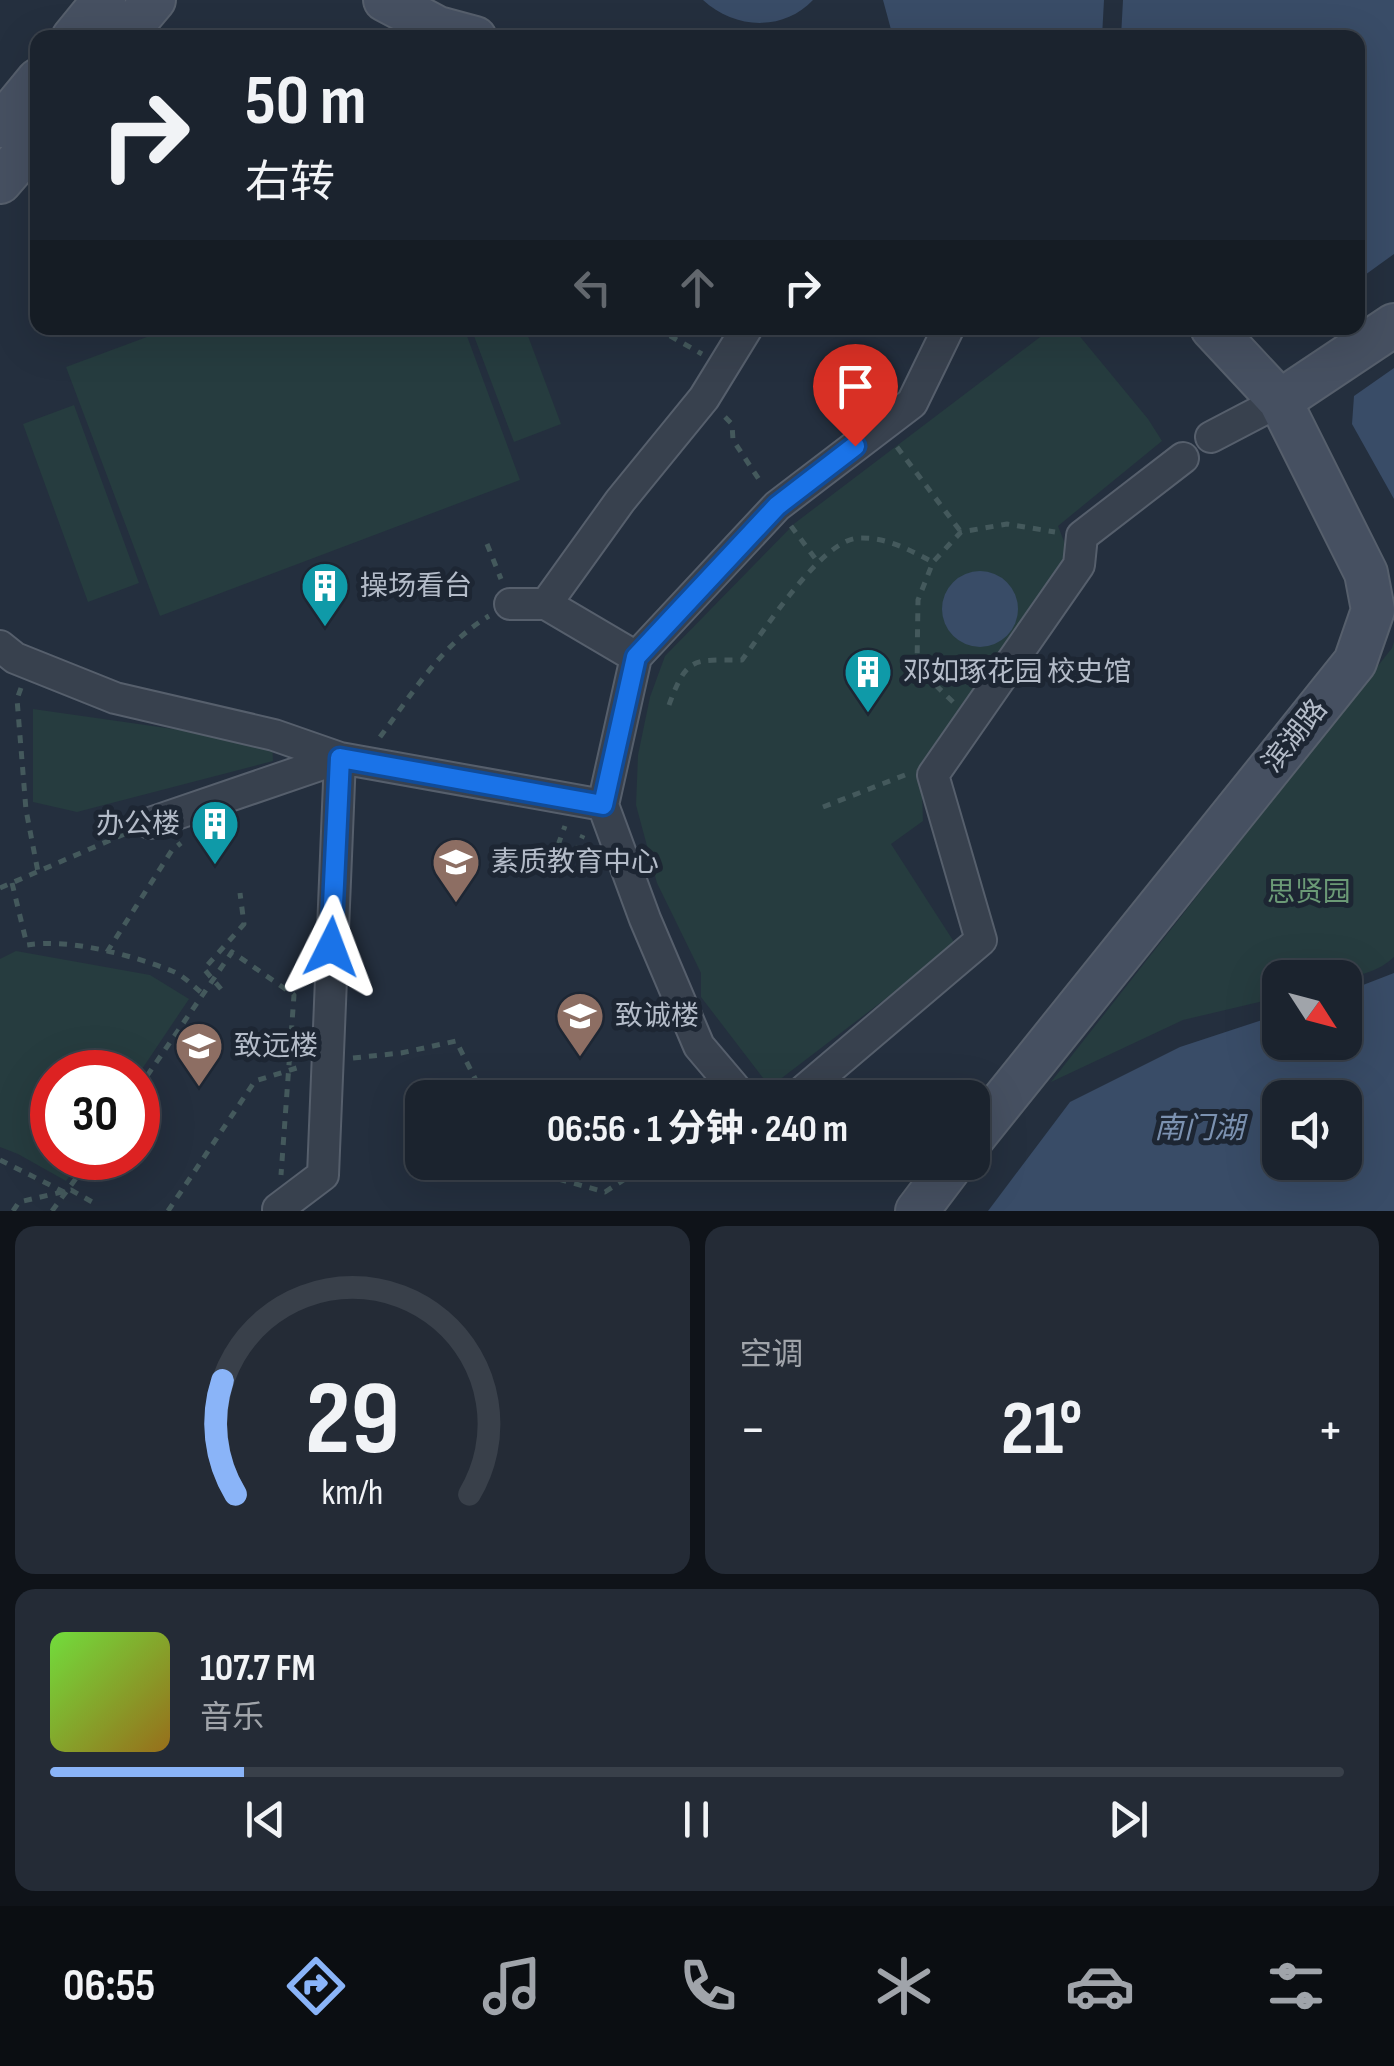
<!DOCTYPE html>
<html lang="zh">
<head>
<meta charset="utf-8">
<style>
	:root { --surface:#1b232e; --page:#242b36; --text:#f1f3f6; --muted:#a0a4aa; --line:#39404a; --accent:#8ab4f8 }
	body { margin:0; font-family:"Sofia Sans Condensed","Noto Sans SC",sans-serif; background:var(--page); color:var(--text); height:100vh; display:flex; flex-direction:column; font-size:38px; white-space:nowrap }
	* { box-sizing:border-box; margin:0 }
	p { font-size:32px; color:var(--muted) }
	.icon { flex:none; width:55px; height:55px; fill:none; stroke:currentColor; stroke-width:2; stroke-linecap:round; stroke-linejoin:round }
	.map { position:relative; height:1211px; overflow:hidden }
	.sheet { display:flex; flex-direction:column; gap:15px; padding:15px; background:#0f1319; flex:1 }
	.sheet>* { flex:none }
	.hud { position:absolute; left:30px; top:30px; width:1335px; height:305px; border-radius:20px; box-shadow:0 10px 40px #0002,0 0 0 2px var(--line); background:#1b232e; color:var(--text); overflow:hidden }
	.needle { width:65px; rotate:126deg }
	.controls { position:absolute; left:1262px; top:960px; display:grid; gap:20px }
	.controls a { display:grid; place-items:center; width:100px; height:100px; border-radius:20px; background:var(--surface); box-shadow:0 10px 40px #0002,0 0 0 2px var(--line); font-size:50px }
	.speed { position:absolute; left:30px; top:1050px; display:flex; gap:20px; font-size:50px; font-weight:700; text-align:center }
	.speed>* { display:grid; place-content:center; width:130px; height:130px; border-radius:50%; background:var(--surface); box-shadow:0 10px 40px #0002,0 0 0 2px var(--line); line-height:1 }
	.speed .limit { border:15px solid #d22; background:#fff; color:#111 }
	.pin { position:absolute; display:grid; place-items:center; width:85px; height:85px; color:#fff; margin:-102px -42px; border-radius:50% 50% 50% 0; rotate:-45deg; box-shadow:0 0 10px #0007 }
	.pin .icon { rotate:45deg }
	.me { position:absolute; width:110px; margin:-55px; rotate:3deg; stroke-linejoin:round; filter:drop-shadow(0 0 8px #0008) }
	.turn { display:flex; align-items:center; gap:35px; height:210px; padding:0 50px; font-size:45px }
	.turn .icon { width:130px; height:130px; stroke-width:2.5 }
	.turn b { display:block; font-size:70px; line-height:85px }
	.lanes { display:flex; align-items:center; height:95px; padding:0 50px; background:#0003; justify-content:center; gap:50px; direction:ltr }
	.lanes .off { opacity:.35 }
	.big { font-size:75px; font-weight:700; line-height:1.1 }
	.sheet .tile { flex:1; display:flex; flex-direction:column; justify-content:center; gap:15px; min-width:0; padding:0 35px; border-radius:20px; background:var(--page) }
	.sheet .dial { align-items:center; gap:0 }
	.dial svg { height:260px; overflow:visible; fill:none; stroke:var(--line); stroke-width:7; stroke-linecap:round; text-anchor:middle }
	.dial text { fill:var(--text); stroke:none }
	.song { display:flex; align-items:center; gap:30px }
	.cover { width:120px; height:120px; border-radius:15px; background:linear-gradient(135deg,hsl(100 70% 55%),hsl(40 70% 35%)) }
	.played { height:10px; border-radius:5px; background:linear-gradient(90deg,var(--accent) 15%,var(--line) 15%) }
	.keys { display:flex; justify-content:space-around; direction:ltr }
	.heat { display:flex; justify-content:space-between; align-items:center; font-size:55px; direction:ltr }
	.sheet .tiles { flex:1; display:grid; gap:15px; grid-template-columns:1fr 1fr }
	.tile:last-child { grid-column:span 2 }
	.trip { position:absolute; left:405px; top:1080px; width:585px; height:100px; border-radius:20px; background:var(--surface); box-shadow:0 10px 40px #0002,0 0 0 2px var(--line); font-weight:700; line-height:100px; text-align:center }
	.tab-bar { display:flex; height:160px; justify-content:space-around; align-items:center; background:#0b0e12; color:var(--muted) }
	.tab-bar .icon { width:70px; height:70px }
	.tab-bar .current { color:var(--accent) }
	.tab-bar b { font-size:45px; color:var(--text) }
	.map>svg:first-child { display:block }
	.green { fill:#263c3f }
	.water { fill:#394c67; fill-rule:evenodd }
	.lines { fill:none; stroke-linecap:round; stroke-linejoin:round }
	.street-casing { stroke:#565f6c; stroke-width:34 }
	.secondary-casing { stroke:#565f6c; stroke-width:46 }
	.path { stroke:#44595c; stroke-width:5; stroke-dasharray:8 8; stroke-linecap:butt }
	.street { stroke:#38414e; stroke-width:30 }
	.secondary { stroke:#465061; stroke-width:42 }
	.path-bridge { stroke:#44595c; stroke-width:5; stroke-dasharray:8 8; stroke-linecap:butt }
	.route-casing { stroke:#114b97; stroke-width:25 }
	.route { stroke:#1a73e8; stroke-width:18 }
	.labels { text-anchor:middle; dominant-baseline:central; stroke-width:10; stroke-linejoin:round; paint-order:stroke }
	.poi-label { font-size:28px; fill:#b4bcc9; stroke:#1d2633; text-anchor:start }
	.street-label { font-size:28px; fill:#b4bcc9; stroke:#1d2633 }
	.park-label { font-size:28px; fill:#6b9a76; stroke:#1d2633 }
	.water-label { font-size:30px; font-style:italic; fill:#7c92b1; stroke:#1d2633 }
</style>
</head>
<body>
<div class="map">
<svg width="1394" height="1211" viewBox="0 0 1394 1211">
	<rect width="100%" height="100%" fill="#242f3e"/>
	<path class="green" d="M171,328h293l56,152 -360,136 -94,-249z
		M471,328h54l36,96 -47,18z
		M1052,328h21l75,91 14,22 -104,85 14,36 -81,117 -70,84 2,58 -32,23 65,101 -186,142 -69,-90v-24l-44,-90 -21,-78 2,-50 12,-58 15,-41 130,-133z
		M74,405l65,178 -51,19 -65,-178z
		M1394,641v316c-30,28 -75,21 -114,21v19l-97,23 -132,62 341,-434z
		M33,709l239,34 1,18 -196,51 -44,-10z
		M16,951l134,24 39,24 -51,76v-3h-86v86h30l-16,23 -48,-27 -18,-7v-188z"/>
	<path class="water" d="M703,0h110c-30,32 -79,29 -110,0z
		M883,0h221l-2,37h-209z
		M1123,0h271v254l-36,26v-242l-237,-1z
		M1394,368v131l-42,-75 2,-28z
		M942 609a38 38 0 1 1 76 0a38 38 0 1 1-76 0Z
		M1394,973v238h-406l82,-109 110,-55 100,-33v28h65v-50zM1280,1098h65v64h-65z"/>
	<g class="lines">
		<g class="street-casing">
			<path id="street" d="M1211,437l69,-36
				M510,604h36l90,53
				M546,604l74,-103 84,-103 43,-70
				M0,646l15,12 100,40 159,37 66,23 -190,65
				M748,1098l-10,-6 -39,-46 -54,-127 -42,-114 33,-148 141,-151 135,-103 36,-74
				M795,1098l186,-158 -48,-165 146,-210 3,-29 101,-78
				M280,1211l-2,-2 45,-34 17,-417 263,47"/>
		</g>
		<g class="secondary-casing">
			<path id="secondary" d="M385,0l53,28 37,10
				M73,38l31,-38
				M122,38l32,-38
				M0,126l38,-46
				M0,182l38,-44
				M1212,328l68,73
				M972,1139l383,-477 18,-52 -7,-37 -86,-172 114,-76
				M917,1211l37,-49"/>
		</g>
		<path class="path" d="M656,328l46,26
			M725,417l7,7 1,16 29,44
			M897,447l64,85
			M791,526l26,35
			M487,544l14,35
			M21,688l-4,11 9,111 12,62
			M953,702l-36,-35 1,-67 15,-38 28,-30 46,-8 48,8
			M669,705c18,-49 24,-45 73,-45 22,-29 80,-121 117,-122 28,-1 50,12 74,24
			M380,737c32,-43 62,-93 109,-121
			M823,807l82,-32
			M558,845l7,-19
			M575,853l8,-18
			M12,883l15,62c41,-7 105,10 145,26 11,4 21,15 31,23
			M0,888l129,-56
			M107,952l65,-102 9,-7
			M353,1058l48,-5 55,-12 29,57
			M138,1089l94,-137 62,43 -13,180
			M0,1160l66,33
			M497,1162l108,30 46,-30
			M52,1211l39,-53
			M168,1211l87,-130 48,-15"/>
		<use href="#street" class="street"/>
		<use href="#secondary" class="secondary"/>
		<path class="path-bridge" d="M221,989l-17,-20 40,-45 -4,-31
			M13,1211l6,-9 52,-12 23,13"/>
	</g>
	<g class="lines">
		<g class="route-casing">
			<path id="route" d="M331,947l9,-189 263,47 33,-148 141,-151 78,-60"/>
		</g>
		<use href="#route" class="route"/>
	</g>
	<defs>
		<g id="building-pin" transform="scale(2.5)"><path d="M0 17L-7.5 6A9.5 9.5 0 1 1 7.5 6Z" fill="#0f9aa8" stroke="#1d2633"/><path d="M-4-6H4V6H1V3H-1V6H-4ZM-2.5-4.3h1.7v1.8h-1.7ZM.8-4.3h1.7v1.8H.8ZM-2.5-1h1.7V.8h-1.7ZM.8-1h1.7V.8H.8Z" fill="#fff"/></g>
		<g id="school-pin" transform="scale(2.5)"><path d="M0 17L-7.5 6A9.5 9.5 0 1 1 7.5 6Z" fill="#8d6e63" stroke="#1d2633"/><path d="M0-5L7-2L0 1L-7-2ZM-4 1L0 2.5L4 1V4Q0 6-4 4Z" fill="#fff"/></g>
	</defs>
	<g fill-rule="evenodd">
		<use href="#building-pin" x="325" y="586"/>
		<use href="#building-pin" x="868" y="672"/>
		<use href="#building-pin" x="215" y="824"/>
		<use href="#school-pin" x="456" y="862"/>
		<use href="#school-pin" x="580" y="1016"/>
		<use href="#school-pin" x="199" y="1046"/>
	</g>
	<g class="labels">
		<g class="poi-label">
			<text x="360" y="586">操场看台</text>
			<text x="903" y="672">邓如琢花园 校史馆</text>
			<text x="180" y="824" text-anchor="end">办公楼</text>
			<text x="491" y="862">素质教育中心</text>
			<text x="615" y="1016">致诚楼</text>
			<text x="234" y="1046">致远楼</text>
		</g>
		<g class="street-label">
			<text transform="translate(1295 736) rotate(-51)">滨湖路</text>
		</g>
		<g class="park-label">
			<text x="1309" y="892">思贤园</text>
		</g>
		<g class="water-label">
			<text x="1199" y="1129">南门湖</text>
		</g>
	</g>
</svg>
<div class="controls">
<a><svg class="needle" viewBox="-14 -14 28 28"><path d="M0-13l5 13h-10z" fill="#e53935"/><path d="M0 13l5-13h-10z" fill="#a0a4aa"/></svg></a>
<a><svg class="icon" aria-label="sound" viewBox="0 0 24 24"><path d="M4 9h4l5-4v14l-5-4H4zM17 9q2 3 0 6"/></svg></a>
</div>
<div class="speed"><div class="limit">30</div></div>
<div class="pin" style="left:855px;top:446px;background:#d93025"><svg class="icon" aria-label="arrive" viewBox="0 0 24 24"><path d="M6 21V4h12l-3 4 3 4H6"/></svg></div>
<svg class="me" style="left:331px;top:947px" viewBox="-20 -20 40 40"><path d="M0-17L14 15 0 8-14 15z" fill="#1a73e8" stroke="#fff" stroke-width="4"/></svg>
<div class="trip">06:56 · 1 分钟 · 240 m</div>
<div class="hud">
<div class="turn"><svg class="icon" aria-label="right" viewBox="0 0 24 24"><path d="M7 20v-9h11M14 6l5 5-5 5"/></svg><div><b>50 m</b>右转</div></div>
<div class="lanes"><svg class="icon off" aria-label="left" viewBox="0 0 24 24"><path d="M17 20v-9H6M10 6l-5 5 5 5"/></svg><svg class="icon off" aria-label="ahead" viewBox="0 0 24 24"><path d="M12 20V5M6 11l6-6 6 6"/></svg><svg class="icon" aria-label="right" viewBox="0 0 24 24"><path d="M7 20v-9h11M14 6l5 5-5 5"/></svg></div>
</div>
</div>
<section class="sheet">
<div class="tiles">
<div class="tile dial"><svg viewBox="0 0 100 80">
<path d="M14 69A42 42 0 1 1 86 69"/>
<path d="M14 69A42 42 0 0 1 10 34" stroke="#8ab4f8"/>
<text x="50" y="56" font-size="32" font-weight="700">29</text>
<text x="50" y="72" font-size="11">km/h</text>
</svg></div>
<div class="tile"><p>空调</p>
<div class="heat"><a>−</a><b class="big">21°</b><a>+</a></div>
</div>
<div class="tile">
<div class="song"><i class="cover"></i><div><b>107.7 FM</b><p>音乐</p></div></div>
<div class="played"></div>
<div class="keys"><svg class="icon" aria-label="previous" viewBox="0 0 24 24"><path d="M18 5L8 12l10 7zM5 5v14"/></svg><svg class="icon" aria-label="pause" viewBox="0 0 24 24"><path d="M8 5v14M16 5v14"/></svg><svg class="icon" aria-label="next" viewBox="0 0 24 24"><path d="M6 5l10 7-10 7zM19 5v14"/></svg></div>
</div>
</div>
</section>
<nav class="tab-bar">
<b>06:55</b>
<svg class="icon current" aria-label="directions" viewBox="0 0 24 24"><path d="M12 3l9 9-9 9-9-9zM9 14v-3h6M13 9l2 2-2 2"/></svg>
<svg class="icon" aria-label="music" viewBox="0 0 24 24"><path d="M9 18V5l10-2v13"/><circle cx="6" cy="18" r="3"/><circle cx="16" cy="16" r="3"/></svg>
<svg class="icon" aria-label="phone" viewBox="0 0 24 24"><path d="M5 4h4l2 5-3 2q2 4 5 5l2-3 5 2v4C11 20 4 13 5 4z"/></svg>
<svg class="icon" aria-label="climate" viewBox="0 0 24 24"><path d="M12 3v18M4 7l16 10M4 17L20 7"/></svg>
<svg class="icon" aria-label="car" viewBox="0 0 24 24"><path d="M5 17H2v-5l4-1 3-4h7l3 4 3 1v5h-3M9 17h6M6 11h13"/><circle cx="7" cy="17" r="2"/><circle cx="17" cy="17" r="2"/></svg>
<svg class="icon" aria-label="filters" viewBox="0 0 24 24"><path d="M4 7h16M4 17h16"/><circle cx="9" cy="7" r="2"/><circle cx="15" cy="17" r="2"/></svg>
</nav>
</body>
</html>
